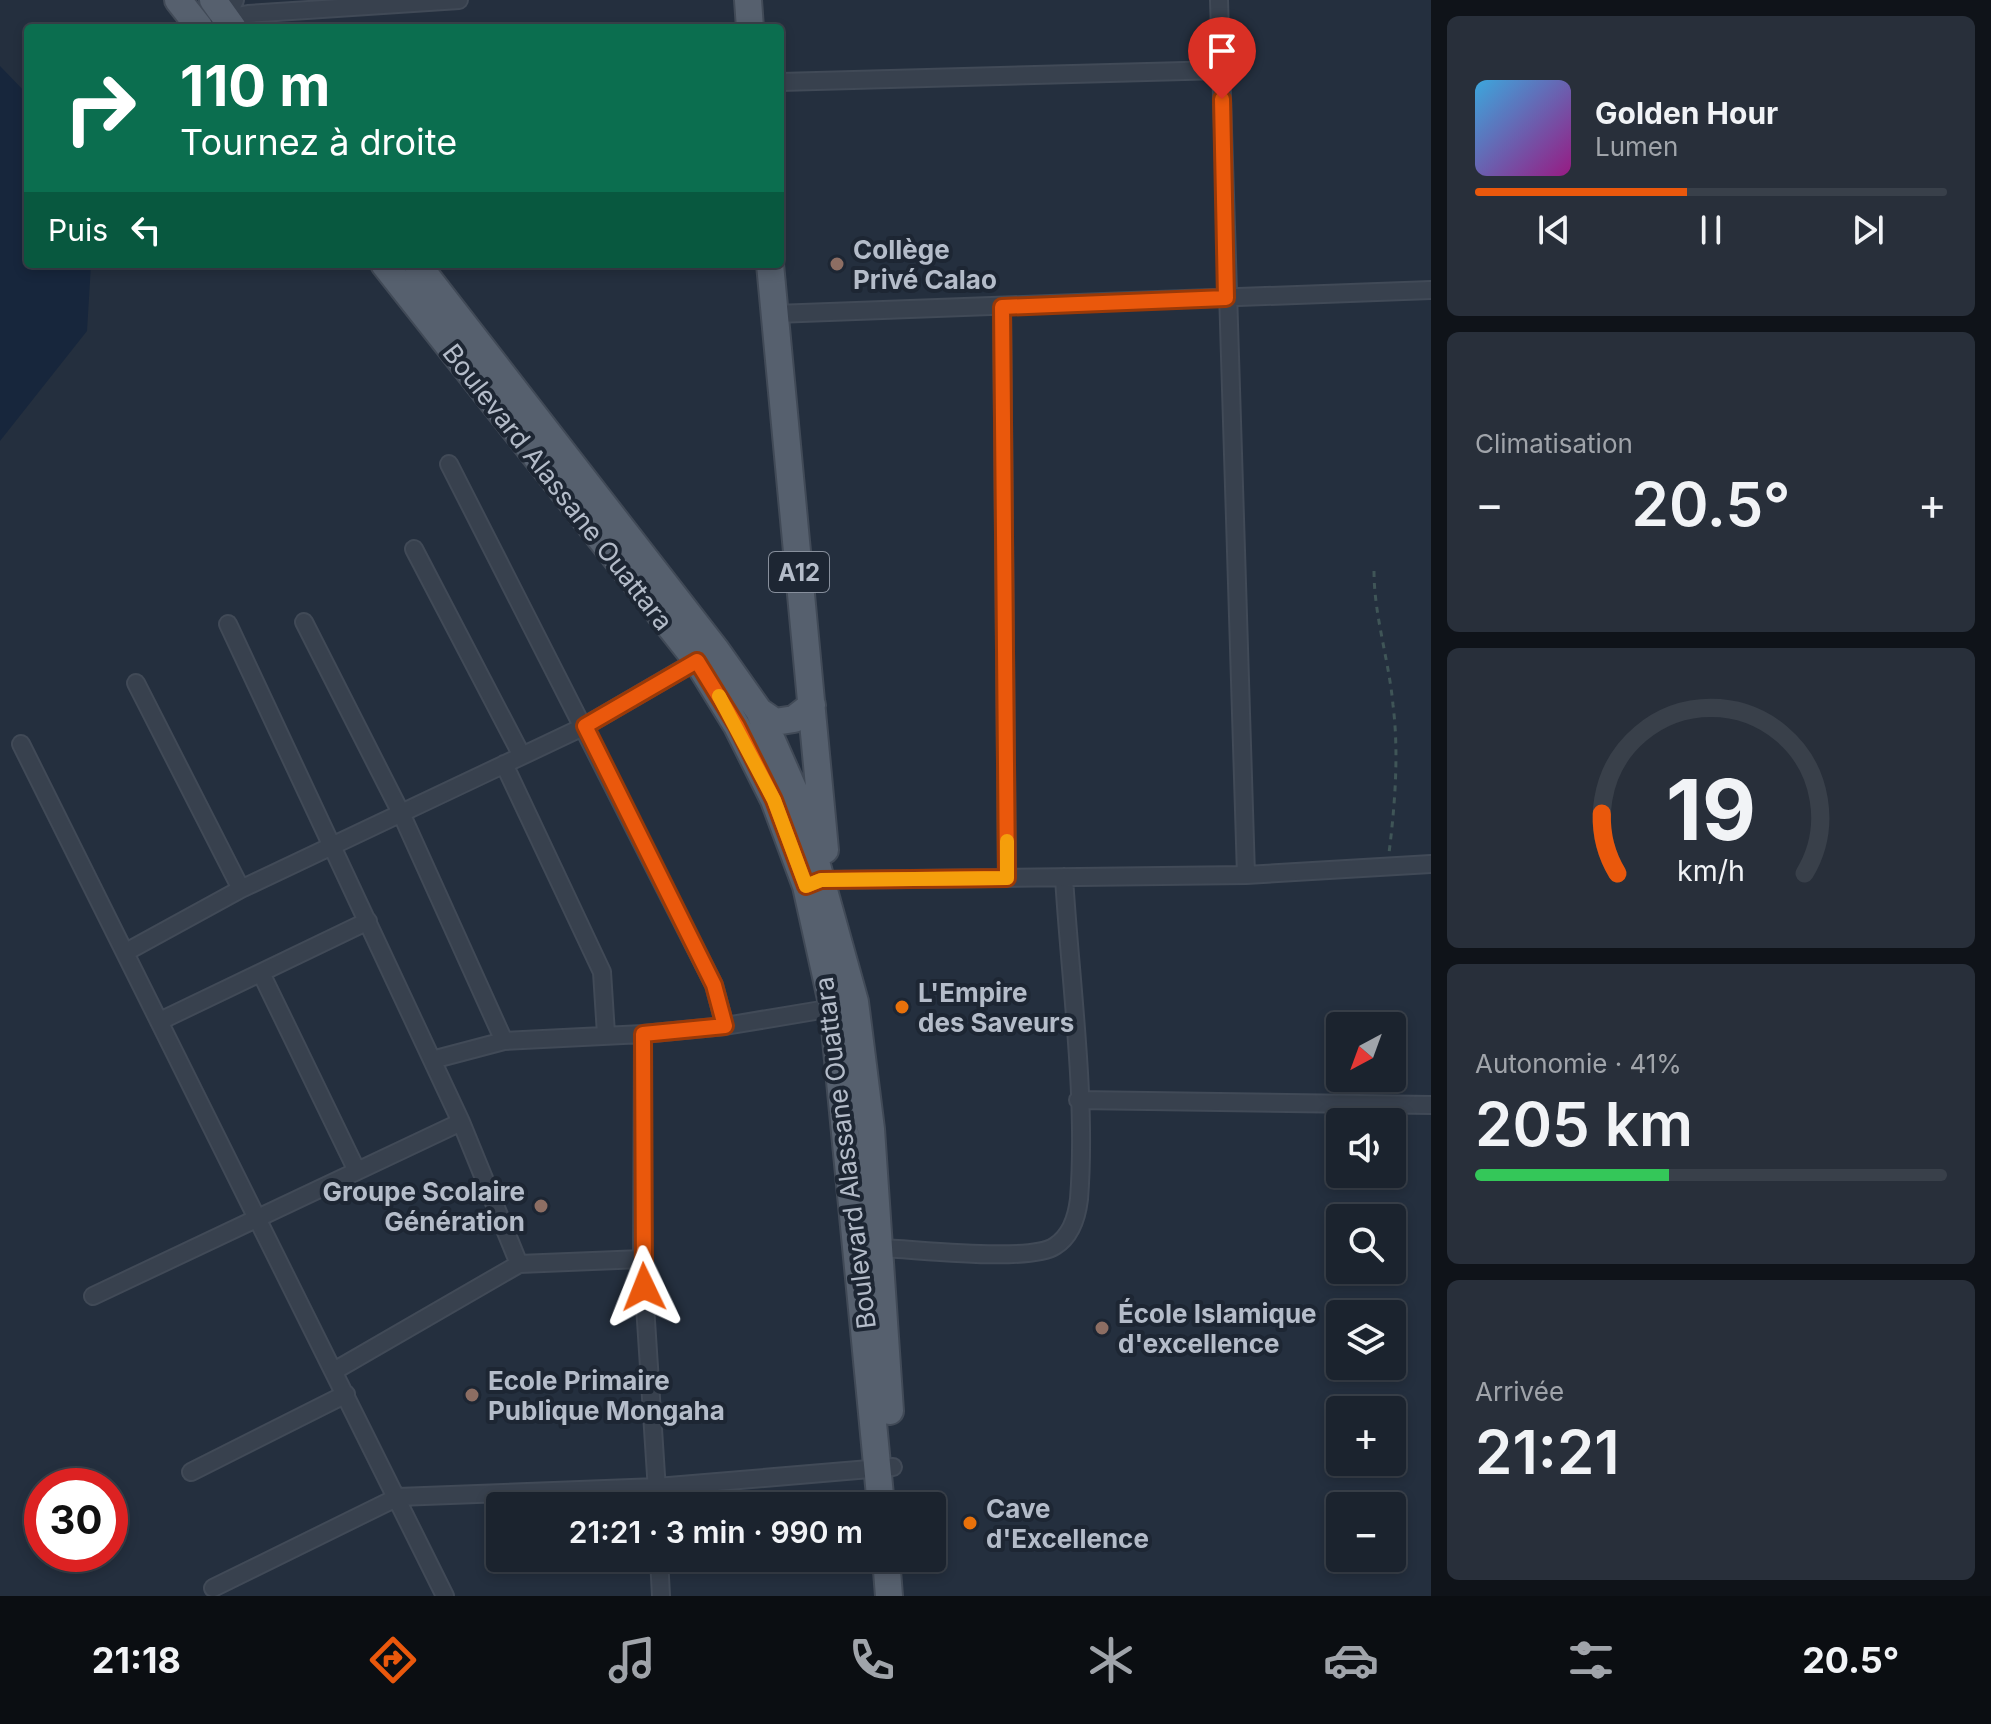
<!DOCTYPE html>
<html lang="fr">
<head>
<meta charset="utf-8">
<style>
	:root { --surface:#1b232e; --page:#282f3a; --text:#f1f3f6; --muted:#a0a4aa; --line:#39404a; --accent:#ea580c }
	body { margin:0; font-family:Inter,sans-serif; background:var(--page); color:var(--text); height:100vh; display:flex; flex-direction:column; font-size:30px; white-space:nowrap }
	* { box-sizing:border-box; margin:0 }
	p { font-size:26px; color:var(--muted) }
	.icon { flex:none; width:44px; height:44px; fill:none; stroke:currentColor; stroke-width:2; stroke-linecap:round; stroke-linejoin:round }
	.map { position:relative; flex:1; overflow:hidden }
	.sheet { display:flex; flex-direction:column; gap:16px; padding:16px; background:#0f1319; width:560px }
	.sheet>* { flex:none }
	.hud { position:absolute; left:24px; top:24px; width:760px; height:244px; border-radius:8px; box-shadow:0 4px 12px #0003,0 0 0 2px var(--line); background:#0b6e4f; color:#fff; overflow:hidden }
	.needle { width:52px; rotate:221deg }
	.buttons { position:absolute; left:1326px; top:1012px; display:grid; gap:16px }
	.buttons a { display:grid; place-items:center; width:80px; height:80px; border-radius:8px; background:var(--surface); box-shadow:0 4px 12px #0003,0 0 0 2px var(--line); font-size:40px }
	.speed { position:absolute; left:24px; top:1468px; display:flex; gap:16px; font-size:40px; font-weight:700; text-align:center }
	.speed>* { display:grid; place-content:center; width:104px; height:104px; border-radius:50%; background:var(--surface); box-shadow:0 4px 12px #0003,0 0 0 2px var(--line); line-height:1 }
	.speed .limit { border:12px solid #d22; background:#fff; color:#111 }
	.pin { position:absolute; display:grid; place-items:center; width:68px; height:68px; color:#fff; margin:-82px -34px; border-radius:50% 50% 50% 0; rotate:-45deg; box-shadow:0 0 8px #0007 }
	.pin .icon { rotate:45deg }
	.me { position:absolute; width:88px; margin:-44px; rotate:358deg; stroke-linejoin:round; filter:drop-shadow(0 0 6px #0008) }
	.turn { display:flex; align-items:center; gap:28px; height:168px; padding:0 24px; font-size:36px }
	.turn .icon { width:104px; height:104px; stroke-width:2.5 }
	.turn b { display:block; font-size:56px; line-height:68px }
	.then { display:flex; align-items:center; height:76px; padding:0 24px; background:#0003; gap:16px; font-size:30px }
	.big { font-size:60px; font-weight:600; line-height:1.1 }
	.sheet .card { flex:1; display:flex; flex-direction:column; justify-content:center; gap:12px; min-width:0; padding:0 28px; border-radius:12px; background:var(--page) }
	.sheet .dial { align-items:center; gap:0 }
	.dial svg { height:208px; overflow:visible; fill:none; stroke:var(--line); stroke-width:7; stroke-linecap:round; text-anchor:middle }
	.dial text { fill:var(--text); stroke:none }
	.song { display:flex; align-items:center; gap:24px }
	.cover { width:96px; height:96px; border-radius:12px; background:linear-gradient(135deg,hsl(200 70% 55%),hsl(310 70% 35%)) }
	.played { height:8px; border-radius:4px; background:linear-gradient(90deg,var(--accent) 45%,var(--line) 45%) }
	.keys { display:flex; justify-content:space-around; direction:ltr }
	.heat { display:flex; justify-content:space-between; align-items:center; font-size:44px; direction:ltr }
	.charge { height:12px; border-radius:6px; background:linear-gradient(90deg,#34c759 41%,var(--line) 0) }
	.trip { position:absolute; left:486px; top:1492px; width:460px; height:80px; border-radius:8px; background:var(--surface); box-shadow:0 4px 12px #0003,0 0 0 2px var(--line); font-weight:600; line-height:80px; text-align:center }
	.dock { display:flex; height:128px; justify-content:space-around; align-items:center; background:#0b0e12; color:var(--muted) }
	.dock .icon { width:56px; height:56px }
	.dock .active { color:var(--accent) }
	.dock b { font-size:36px; color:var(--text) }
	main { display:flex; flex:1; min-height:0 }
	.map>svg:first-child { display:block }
	.water { fill:#17263c }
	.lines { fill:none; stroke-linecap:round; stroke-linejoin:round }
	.street-casing { stroke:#414a57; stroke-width:20 }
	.primary-casing { stroke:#414a57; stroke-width:30 }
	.path { stroke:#3f5557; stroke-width:3; stroke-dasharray:6 6; stroke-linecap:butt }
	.street { stroke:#38414e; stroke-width:16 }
	.primary { stroke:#56606e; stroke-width:26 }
	.route-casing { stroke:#983908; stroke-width:20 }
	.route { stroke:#ea580c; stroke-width:14 }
	.slow { stroke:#f59e0b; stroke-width:14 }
	.education-dot { fill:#8d6e63; stroke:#1d2633; stroke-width:3 }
	.food-dot { fill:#e8710a; stroke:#1d2633; stroke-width:3 }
	.labels { text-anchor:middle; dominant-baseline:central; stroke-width:8; stroke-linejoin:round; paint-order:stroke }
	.shield { fill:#1d2633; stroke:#878f9c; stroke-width:2 }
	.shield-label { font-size:24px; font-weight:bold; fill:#b4bcc9 }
	.poi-label { font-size:26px; font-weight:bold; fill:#b4bcc9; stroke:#1d2633; text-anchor:start }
	.street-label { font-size:26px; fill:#b4bcc9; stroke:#1d2633 }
</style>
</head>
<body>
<main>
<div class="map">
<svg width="1431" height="1596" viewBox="0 0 1431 1596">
	<rect width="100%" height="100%" fill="#242f3e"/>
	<path class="water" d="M0,66l28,29v169h63l-4,67 -87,110z"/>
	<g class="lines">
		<g class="street-casing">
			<path id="street" d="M1219,0l27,875
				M226,18l9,-18
				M213,28l13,-10 22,-4 211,-14
				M780,82l442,-12
				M1002,307l5,571
				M775,314l656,-24
				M449,464l265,521 11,41
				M414,549l108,207
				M304,622l97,191 103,228
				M228,624l233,498 58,142
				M136,683l105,206
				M21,744l424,852
				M504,764l98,208 4,62
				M821,880l425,-5 185,-11
				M126,952l115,-63 344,-163 120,-70
				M261,973l96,198
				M160,1021l208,-100
				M643,1034l-1,225 16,247
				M432,1060l72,-19 139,-7 82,-8 108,-18
				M1078,1100l353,5
				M881,1248c35,1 149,15 174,-2 16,-10 22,-30 24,-47 8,-102 -9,-220 -15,-322
				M93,1296l368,-174
				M334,1371l185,-107 123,-5
				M191,1472l155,-78
				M659,1558l2,38
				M213,1588l185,-91 259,-10 236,-20"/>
		</g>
		<g class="primary-casing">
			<path id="primary" d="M178,0l22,28
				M213,0l20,28
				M748,0l2,28
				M384,264l313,397 40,65 37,74 32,86 27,122 48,498
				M417,264l299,386 43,61 41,93 55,198 16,127 19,282
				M770,264l55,586
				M759,711l16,11 19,-3 18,-14
				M886,1558l3,38"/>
		</g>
		<path class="path" d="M1374,571c0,45 15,89 19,134 6,48 2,100 -4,148"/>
		<use href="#street" class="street"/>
		<use href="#primary" class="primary"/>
	</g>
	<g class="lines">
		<g class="route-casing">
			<path id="route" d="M644,1287l-1,-253 82,-8 -11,-41 -129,-259 112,-65 40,65 37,74 32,86 15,-6 186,-2 -5,-571 224,-9 -4,-199"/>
		</g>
		<use href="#route" class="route"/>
		<path class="slow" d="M719,696l55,104 32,86 15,-6 186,-2v-37"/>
	</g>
	<g class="education-dot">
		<circle cx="837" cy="264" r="8"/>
		<circle cx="541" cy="1206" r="8"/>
		<circle cx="1102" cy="1328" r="8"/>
		<circle cx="472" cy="1395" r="8"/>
	</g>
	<g class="food-dot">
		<circle cx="902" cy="1007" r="8"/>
		<circle cx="970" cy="1523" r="8"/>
	</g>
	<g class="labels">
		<rect class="shield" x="769" y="552" width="60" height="40" rx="6"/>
		<g class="shield-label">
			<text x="799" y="572">A12</text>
		</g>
		<g class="poi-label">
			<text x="853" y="249">Collège<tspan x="853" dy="30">Privé Calao</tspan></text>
			<text x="918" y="992">L'Empire<tspan x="918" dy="30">des Saveurs</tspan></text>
			<text x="525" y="1191" text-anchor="end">Groupe Scolaire<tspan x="525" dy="30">Génération</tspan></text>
			<text x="1118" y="1313">École Islamique<tspan x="1118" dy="30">d'excellence</tspan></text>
			<text x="488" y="1380">Ecole Primaire<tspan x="488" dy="30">Publique Mongaha</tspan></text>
			<text x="986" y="1508">Cave<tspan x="986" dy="30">d'Excellence</tspan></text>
		</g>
		<g class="street-label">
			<text transform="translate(558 487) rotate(52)">Boulevard Alassane Ouattara</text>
			<text transform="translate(845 1153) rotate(-97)">Boulevard Alassane Ouattara</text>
		</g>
	</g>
</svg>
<div class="buttons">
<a><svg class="needle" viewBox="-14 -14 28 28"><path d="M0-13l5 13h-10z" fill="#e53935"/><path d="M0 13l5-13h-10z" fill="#a0a4aa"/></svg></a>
<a><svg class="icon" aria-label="sound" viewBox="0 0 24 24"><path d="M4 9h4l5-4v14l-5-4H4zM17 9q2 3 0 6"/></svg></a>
<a><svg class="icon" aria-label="search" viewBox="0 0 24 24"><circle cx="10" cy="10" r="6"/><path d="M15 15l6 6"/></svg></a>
<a><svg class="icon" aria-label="layers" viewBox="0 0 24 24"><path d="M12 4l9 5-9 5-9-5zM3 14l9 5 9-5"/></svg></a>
<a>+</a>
<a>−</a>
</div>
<div class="speed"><div class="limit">30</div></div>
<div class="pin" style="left:1222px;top:99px;background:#d93025"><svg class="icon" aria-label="arrive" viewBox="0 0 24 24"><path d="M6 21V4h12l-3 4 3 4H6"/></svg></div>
<svg class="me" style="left:644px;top:1287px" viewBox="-20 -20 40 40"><path d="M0-17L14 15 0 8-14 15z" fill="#ea580c" stroke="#fff" stroke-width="4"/></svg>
<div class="trip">21:21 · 3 min · 990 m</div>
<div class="hud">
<div class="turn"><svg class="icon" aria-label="right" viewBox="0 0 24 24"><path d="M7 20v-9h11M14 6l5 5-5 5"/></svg><div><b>110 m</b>Tournez à droite</div></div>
<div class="then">Puis<svg class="icon" aria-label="left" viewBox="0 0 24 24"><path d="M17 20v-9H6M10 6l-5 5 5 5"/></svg></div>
</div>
</div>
<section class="sheet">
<div class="card">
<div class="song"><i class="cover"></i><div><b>Golden Hour</b><p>Lumen</p></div></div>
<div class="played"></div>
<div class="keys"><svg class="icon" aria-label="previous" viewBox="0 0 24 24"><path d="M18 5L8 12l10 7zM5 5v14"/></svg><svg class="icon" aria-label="pause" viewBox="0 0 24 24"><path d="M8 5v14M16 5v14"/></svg><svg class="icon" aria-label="next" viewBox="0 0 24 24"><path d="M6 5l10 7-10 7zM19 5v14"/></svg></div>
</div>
<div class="card"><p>Climatisation</p>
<div class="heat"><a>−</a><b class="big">20.5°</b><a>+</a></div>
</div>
<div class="card dial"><svg viewBox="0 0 100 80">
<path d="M14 69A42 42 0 1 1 86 69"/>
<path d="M14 69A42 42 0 0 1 8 46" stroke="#ea580c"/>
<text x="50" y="56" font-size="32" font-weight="700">19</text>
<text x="50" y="72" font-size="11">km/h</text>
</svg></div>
<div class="card"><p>Autonomie · 41%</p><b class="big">205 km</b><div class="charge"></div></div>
<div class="card"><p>Arrivée</p><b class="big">21:21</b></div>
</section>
</main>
<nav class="dock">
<b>21:18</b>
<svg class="icon active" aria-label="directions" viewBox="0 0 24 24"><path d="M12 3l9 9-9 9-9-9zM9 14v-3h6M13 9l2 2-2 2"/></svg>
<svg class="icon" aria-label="music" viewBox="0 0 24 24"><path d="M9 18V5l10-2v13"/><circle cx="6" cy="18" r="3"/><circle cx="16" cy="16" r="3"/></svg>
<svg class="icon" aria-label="phone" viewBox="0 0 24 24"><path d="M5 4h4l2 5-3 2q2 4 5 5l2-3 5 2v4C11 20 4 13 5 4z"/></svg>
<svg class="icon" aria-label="climate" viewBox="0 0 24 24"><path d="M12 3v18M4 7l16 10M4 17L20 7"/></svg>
<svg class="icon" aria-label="car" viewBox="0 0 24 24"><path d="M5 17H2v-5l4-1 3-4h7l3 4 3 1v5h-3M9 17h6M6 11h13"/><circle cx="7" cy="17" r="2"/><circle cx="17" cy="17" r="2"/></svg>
<svg class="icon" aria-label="filters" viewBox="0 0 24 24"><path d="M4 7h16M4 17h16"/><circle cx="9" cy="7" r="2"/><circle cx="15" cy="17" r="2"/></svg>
<b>20.5°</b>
</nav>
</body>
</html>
